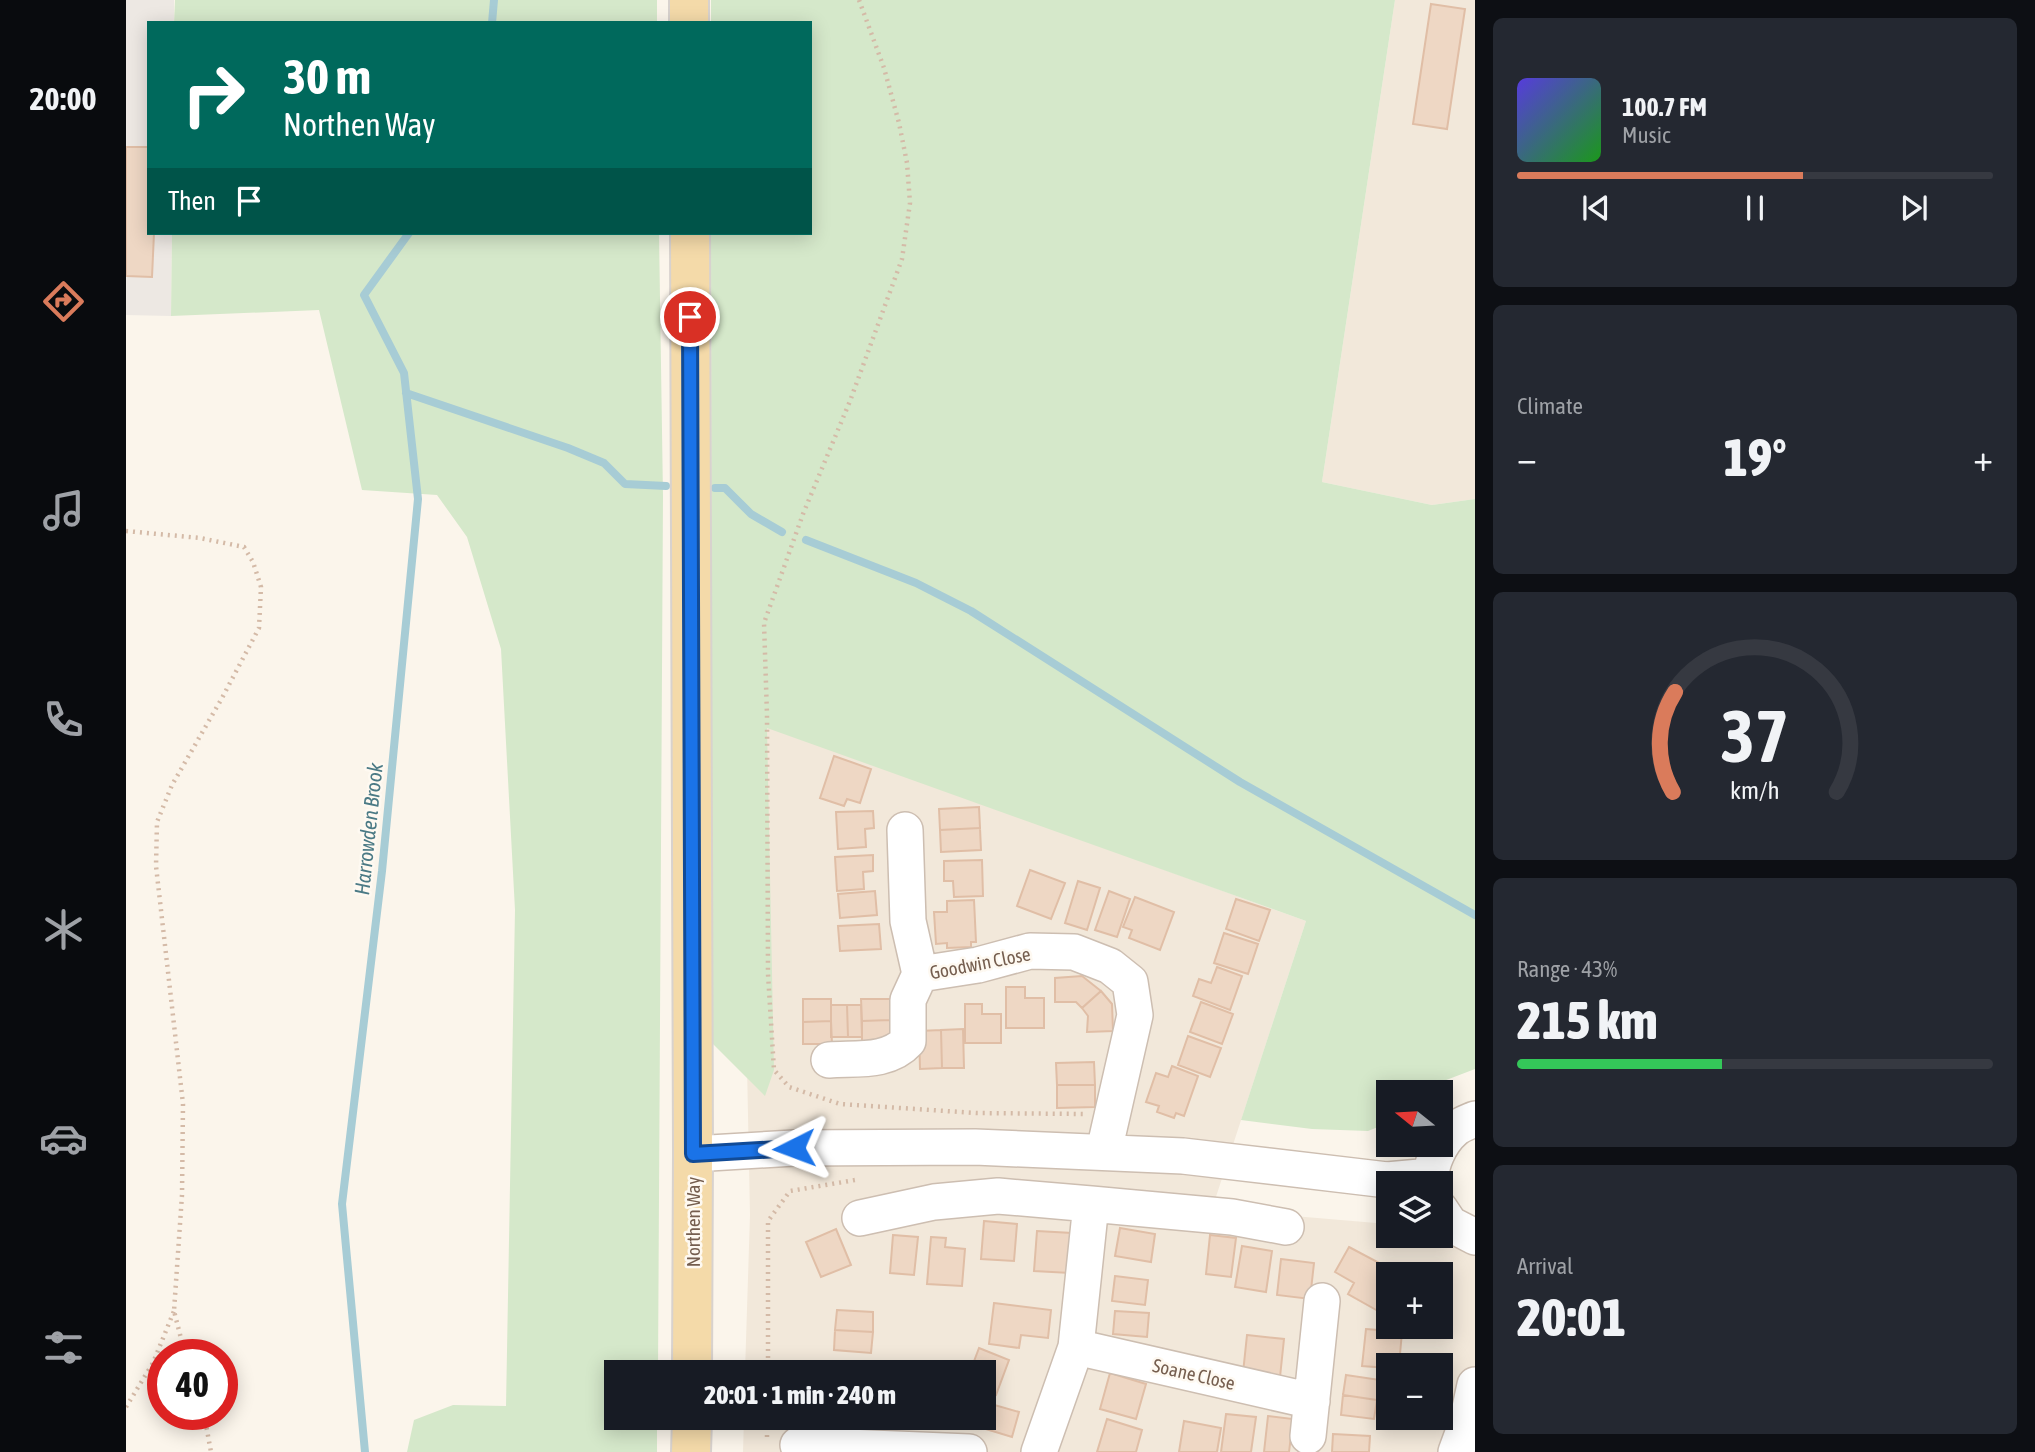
<!DOCTYPE html>
<html lang="en">
<head>
<meta charset="utf-8">
<style>
	:root { --surface:#171b24; --page:#242831; --text:#f1f3f6; --muted:#9ea1a6; --line:#363941; --accent:#da7b5b }
	body { margin:0; font-family:"Asap Condensed",sans-serif; background:var(--page); color:var(--text); height:100vh; display:flex; flex-direction:column; font-size:26px; white-space:nowrap }
	* { box-sizing:border-box; margin:0 }
	p { font-size:23px; color:var(--muted) }
	.icon { flex:none; width:38px; height:38px; fill:none; stroke:currentColor; stroke-width:2; stroke-linecap:round; stroke-linejoin:round }
	.map { position:relative; flex:1; overflow:hidden }
	.panel { display:flex; flex-direction:column; gap:18px; padding:18px; background:#0d0f14; width:560px }
	.panel>* { flex:none }
	.hud { position:absolute; left:21px; top:21px; width:665px; height:214px; border-radius:0px; box-shadow:0 4px 18px #0003; background:#00695c; color:#fff; overflow:hidden }
	.needle { width:46px; rotate:288deg }
	.fabs { position:absolute; left:1250px; top:1080px; display:grid; gap:14px }
	.fabs a { display:grid; place-items:center; width:77px; height:77px; border-radius:0px; background:var(--surface); box-shadow:0 4px 18px #0003; font-size:35px }
	.speed { position:absolute; left:21px; top:1339px; display:flex; gap:14px; font-size:35px; font-weight:700; text-align:center }
	.speed>* { display:grid; place-content:center; width:91px; height:91px; border-radius:50%; background:var(--surface); box-shadow:0 4px 18px #0003; line-height:1 }
	.speed .limit { border:10px solid #d22; background:#fff; color:#111 }
	.pin { position:absolute; display:grid; place-items:center; width:60px; height:60px; color:#fff; margin:-30px; border:4px solid #fff; border-radius:50%; box-shadow:0 2px 7px #0007 }
	.me { position:absolute; width:77px; margin:-38px; rotate:267deg; stroke-linejoin:round; filter:drop-shadow(0 0 5px #0008) }
	.turn { display:flex; align-items:center; gap:24px; height:147px; padding:0 21px; font-size:32px }
	.turn .icon { width:91px; height:91px; stroke-width:2.5 }
	.turn b { display:block; font-size:49px; line-height:60px }
	.then { display:flex; align-items:center; height:66px; padding:0 21px; background:#0003; gap:14px; font-size:26px }
	.big { font-size:52px; font-weight:800; line-height:1.1 }
	.panel .card { flex:1; display:flex; flex-direction:column; justify-content:center; gap:10px; min-width:0; padding:0 24px; border-radius:10px; background:var(--page) }
	.panel .dial { align-items:center; gap:0 }
	.dial svg { height:182px; overflow:visible; fill:none; stroke:var(--line); stroke-width:7; stroke-linecap:round; text-anchor:middle }
	.dial text { fill:var(--text); stroke:none }
	.song { display:flex; align-items:center; gap:21px }
	.cover { width:84px; height:84px; border-radius:10px; background:linear-gradient(135deg,hsl(250 70% 55%),hsl(120 70% 35%)) }
	.played { height:7px; border-radius:4px; background:linear-gradient(90deg,var(--accent) 60%,var(--line) 60%) }
	.keys { display:flex; justify-content:space-around; direction:ltr }
	.heat { display:flex; justify-content:space-between; align-items:center; font-size:38px; direction:ltr }
	.charge { height:10px; border-radius:5px; background:linear-gradient(90deg,#34c759 43%,var(--line) 0) }
	.trip { position:absolute; left:478px; top:1360px; width:392px; height:70px; border-radius:0px; background:var(--surface); box-shadow:0 4px 18px #0003; font-weight:800; line-height:70px; text-align:center }
	main { display:flex; flex:1; min-height:0 }
	.dock { display:flex; flex-direction:column; width:126px; justify-content:space-around; align-items:center; background:#090b0e; color:var(--muted) }
	.dock .icon { width:49px; height:49px }
	.dock .on { color:var(--accent) }
	.dock b { font-size:32px; color:var(--text) }
	.map>svg:first-child { display:block }
	.residential { fill:#f2e8da; fill-rule:evenodd }
	.industrial { fill:#ede8e3 }
	.green { fill:#d5e8ca }
	.lines { fill:none; stroke-linecap:round; stroke-linejoin:round }
	.stream { stroke:#a7ccd5; stroke-width:8 }
	.building { fill:#eed7c4; stroke:#e0bea6; stroke-width:2 }
	.minor-casing { stroke:#cdbeb1; stroke-width:38 }
	.major-casing { stroke:#d8d2ce; stroke-width:42 }
	.path { stroke:#d4baa7; stroke-width:4.5; stroke-dasharray:2 5; stroke-linecap:butt }
	.minor { stroke:#fff; stroke-width:35 }
	.major { stroke:#f4daa9; stroke-width:38 }
	.route-casing { stroke:#114b97; stroke-width:18 }
	.route { stroke:#1a73e8; stroke-width:12 }
	.labels { text-anchor:middle; dominant-baseline:central; stroke-width:5; stroke-linejoin:round; paint-order:stroke }
	.street-label { font-size:19px; fill:#755e4f; stroke:#fef9f1 }
	.water-label { font-size:21px; font-style:italic; fill:#4b7a85; stroke:#fef9f1 }
</style>
</head>
<body>
<main>
<nav class="dock">
<b>20:00</b>
<svg class="icon on" aria-label="directions" viewBox="0 0 24 24"><path d="M12 3l9 9-9 9-9-9zM9 14v-3h6M13 9l2 2-2 2"/></svg>
<svg class="icon" aria-label="music" viewBox="0 0 24 24"><path d="M9 18V5l10-2v13"/><circle cx="6" cy="18" r="3"/><circle cx="16" cy="16" r="3"/></svg>
<svg class="icon" aria-label="phone" viewBox="0 0 24 24"><path d="M5 4h4l2 5-3 2q2 4 5 5l2-3 5 2v4C11 20 4 13 5 4z"/></svg>
<svg class="icon" aria-label="climate" viewBox="0 0 24 24"><path d="M12 3v18M4 7l16 10M4 17L20 7"/></svg>
<svg class="icon" aria-label="car" viewBox="0 0 24 24"><path d="M5 17H2v-5l4-1 3-4h7l3 4 3 1v5h-3M9 17h6M6 11h13"/><circle cx="7" cy="17" r="2"/><circle cx="17" cy="17" r="2"/></svg>
<svg class="icon" aria-label="filters" viewBox="0 0 24 24"><path d="M4 7h16M4 17h16"/><circle cx="9" cy="7" r="2"/><circle cx="15" cy="17" r="2"/></svg>
</nav>
<div class="map">
<svg width="1349" height="1452" viewBox="0 0 1349 1452">
	<rect width="100%" height="100%" fill="#fbf5eb"/>
	<path class="residential" d="M1269,0h80v499l-43,6 -110,-23z
		M614,716l566,205 -94,288 176,15v12h52l35,-5v221h-732l1,-34h240v-46h-239l5,-157zM1262,1274h52v52h-52zM1262,1365h52v53h-52z"/>
	<path class="industrial" d="M0,0h48v23h-25v210h23l-1,83 -45,-1z"/>
	<path class="green" d="M49,0h482v23h-483z
		M585,0h684l-73,482 110,23 43,-6v570l-34,13 -11,10h-42v31l-20,8 -56,-2 -71,-9 65,-199 -539,-193 7,342 -9,26 -53,-53 -1,-810h99v-210h-99z
		M46,233h487l4,263 -5,876h-42v46h41v34h-250l7,-32 39,-15 53,1 9,-496 -14,-261 -34,-112 -30,-42 -75,-5 -43,-180 -148,6z"/>
	<g class="lines">
		<path class="stream" d="M366,23l2,-23
			M280,393l162,55 36,15 21,21 41,2
			M589,488h10l26,26 31,18
			M680,540l110,43 55,28 269,171 235,133
			M239,1452l-23,-248 40,-333 36,-372 -14,-126 -40,-78 45,-62"/>
	</g>
	<path class="building" d="M1305,4l34,5 -18,120 -34,-5z
		M0,147h23v86h5l-2,44 -26,-1z
		M708,756l37,13 -11,34 -13,-4 -3,7 -24,-8z
		M853,807l1,21 -40,2 -1,-21z
		M747,811l1,17 -9,1 1,18 -28,2 -2,-37z
		M854,828l1,22 -40,2 -1,-22z
		M747,855v16l-10,1 1,17 -27,2 -2,-34z
		M856,860l1,36 -29,1 -1,-16h-9v-20z
		M904,870l35,13 -14,36 -34,-13z
		M952,881l22,7 -13,42 -22,-7z
		M749,891l2,24 -37,3 -2,-24z
		M983,891l21,8 -13,38 -22,-7z
		M1009,897l39,15 -14,38 -31,-12 3,-8 -9,-3z
		M1110,899l34,11 -11,31 -33,-12z
		M848,900l2,42h-5v5l-24,1v-5l-11,1 -2,-32h13v-11z
		M753,924l2,25 -41,2 -2,-25z
		M1098,933l34,11 -10,30 -34,-11z
		M1091,967l25,9 -12,34 -37,-14 6,-17 12,4z
		M956,976l19,15 -19,17 -6,-6h-21v-24z
		M880,987h19v11h19v30h-38z
		M975,991l11,13 1,27 -26,1 1,-16 -6,-8z
		M677,999h28v22l-28,1z
		M735,999h29v21l-28,1z
		M1075,1002l32,12 -11,30 -32,-12z
		M839,1004h17v10h19v29h-36z
		M705,1005h16l1,32h-17z
		M721,1005h14l1,32h-14z
		M764,1020l1,22h-29v-21z
		M705,1021l1,23h-29v-22z
		M837,1029l1,39h-22l-1,-38z
		M815,1030l1,38 -22,1 -1,-38z
		M1062,1036l33,12 -11,29 -32,-12z
		M968,1062l1,23h-38l-1,-22z
		M1046,1066l26,10 -14,40 -8,-3 -2,5 -17,-6 2,-6 -13,-4 10,-29 12,4z
		M931,1085h38v22l-38,1z
		M858,1221l33,3 -3,37 -33,-2z
		M994,1228l35,6 -4,28 -36,-6z
		M710,1229l15,36 -30,12 -15,-35z
		M911,1231l35,2 -2,40 -36,-2z
		M767,1235l25,2 -4,38 -24,-2z
		M1084,1235l26,3 -5,39 -25,-3z
		M805,1237l15,1 -1,9 20,2 -3,37 -35,-2z
		M1116,1246l30,5 -6,41 -31,-5z
		M1223,1247l49,26 -10,1v19l-10,18 -30,-17 6,-11 -19,-11z
		M1155,1259l33,4 -4,36 -33,-4z
		M989,1276l33,4 -3,25 -33,-4z
		M868,1303l57,7 -3,28 -27,-3 -2,13 -30,-4z
		M711,1310l36,2v20l-38,-2z
		M989,1311l34,2 -2,24 -34,-3z
		M1240,1329l36,3 -3,33h-11v3l-26,-2z
		M709,1330l38,2 -2,21 -37,-3z
		M1121,1335l37,4 -4,38 -37,-4z
		M853,1348l30,12 -13,35 -12,-4v-19h-14z
		M984,1373l36,11 -10,35 -36,-10z
		M1220,1375l34,5 -3,20 -34,-5z
		M1217,1395l34,5 -3,19 -33,-4z
		M858,1402l35,10 -7,25 -36,-11 2,-8h6z
		M1100,1414l30,3 -5,35h-30z
		M1142,1416l25,3 -4,33h-25z
		M712,1418h29v7l-30,-1z
		M754,1418h33v5l-33,-1z
		M981,1419l35,11 -6,22h-39z
		M1058,1421l37,7 -4,24h-38z
		M1207,1434l37,2 -1,16h-37z"/>
	<g class="lines">
		<g class="minor-casing">
			<path id="minor" d="M779,830l3,91 12,53 58,-9 52,-14 44,1 36,14 20,16 5,33 -31,136
				M703,1060c28,-2 59,3 79,-19v-41l12,-26
				M567,1154l101,-6 181,-1 208,9 204,24 44,-4
				M1306,1183c-4,-17 9,-42 22,-53 5,-5 14,-8 21,-11
				M965,1204l141,13 54,10
				M1314,1209l10,15 25,13
				M734,1218l74,-16 64,-6 93,8 -15,143 -37,105
				M950,1347l236,54
				M1182,1436l14,-135
				M672,1445l171,7
				M1330,1452l11,-30 8,-37"/>
		</g>
		<g class="major-casing">
			<path id="major" d="M563,0v23
				M564,233l3,921 -1,218
				M565,1452l1,-34"/>
		</g>
		<path class="path" d="M733,0l25,68 15,55 8,40 3,40 -8,56 -52,142 -47,113 -39,109 3,92 1,259 6,96 15,17 51,17 136,9 107,1
			M0,531l74,7 44,9 9,15 8,25 -2,41 -37,70 -50,87 -15,37 -1,44 27,238 -1,91 -8,116 11,43
			M642,1372v-151l22,-30 65,-11
			M0,1407l27,-44 21,-52
			M78,1414l7,38
			M641,1437v-19"/>
		<use href="#minor" class="minor"/>
		<use href="#major" class="major"/>
	</g>
	<g class="lines">
		<g class="route-casing">
			<path id="route" d="M564,317l3,837 101,-6"/>
		</g>
		<use href="#route" class="route"/>
	</g>
	<g class="labels">
		<g class="street-label">
			<text transform="translate(854 963) rotate(-11)">Goodwin Close</text>
			<text transform="translate(567 1222) rotate(-90)">Northen Way</text>
			<text transform="translate(1068 1374) rotate(13)">Soane Close</text>
		</g>
		<g class="water-label">
			<text transform="translate(242 829) rotate(-84)">Harrowden Brook</text>
		</g>
	</g>
</svg>
<div class="fabs">
<a><svg class="needle" viewBox="-14 -14 28 28"><path d="M0-13l5 13h-10z" fill="#e53935"/><path d="M0 13l5-13h-10z" fill="#9ea1a6"/></svg></a>
<a><svg class="icon" aria-label="layers" viewBox="0 0 24 24"><path d="M12 4l9 5-9 5-9-5zM3 14l9 5 9-5"/></svg></a>
<a>+</a>
<a>−</a>
</div>
<div class="speed"><div class="limit">40</div></div>
<div class="pin" style="left:564px;top:317px;background:#d93025"><svg class="icon" aria-label="arrive" viewBox="0 0 24 24"><path d="M6 21V4h12l-3 4 3 4H6"/></svg></div>
<svg class="me" style="left:668px;top:1148px" viewBox="-20 -20 40 40"><path d="M0-17L14 15 0 8-14 15z" fill="#1a73e8" stroke="#fff" stroke-width="4"/></svg>
<div class="trip">20:01 · 1 min · 240 m</div>
<div class="hud">
<div class="turn"><svg class="icon" aria-label="right" viewBox="0 0 24 24"><path d="M7 20v-9h11M14 6l5 5-5 5"/></svg><div><b>30 m</b>Northen Way</div></div>
<div class="then">Then<svg class="icon" aria-label="arrive" viewBox="0 0 24 24"><path d="M6 21V4h12l-3 4 3 4H6"/></svg></div>
</div>
</div>
<section class="panel">
<div class="card">
<div class="song"><i class="cover"></i><div><b>100.7 FM</b><p>Music</p></div></div>
<div class="played"></div>
<div class="keys"><svg class="icon" aria-label="previous" viewBox="0 0 24 24"><path d="M18 5L8 12l10 7zM5 5v14"/></svg><svg class="icon" aria-label="pause" viewBox="0 0 24 24"><path d="M8 5v14M16 5v14"/></svg><svg class="icon" aria-label="next" viewBox="0 0 24 24"><path d="M6 5l10 7-10 7zM19 5v14"/></svg></div>
</div>
<div class="card"><p>Climate</p>
<div class="heat"><a>−</a><b class="big">19°</b><a>+</a></div>
</div>
<div class="card dial"><svg viewBox="0 0 100 80">
<path d="M14 69A42 42 0 1 1 86 69"/>
<path d="M14 69A42 42 0 0 1 15 25" stroke="#da7b5b"/>
<text x="50" y="56" font-size="32" font-weight="700">37</text>
<text x="50" y="72" font-size="11">km/h</text>
</svg></div>
<div class="card"><p>Range · 43%</p><b class="big">215 km</b><div class="charge"></div></div>
<div class="card"><p>Arrival</p><b class="big">20:01</b></div>
</section>
</main>
</body>
</html>
